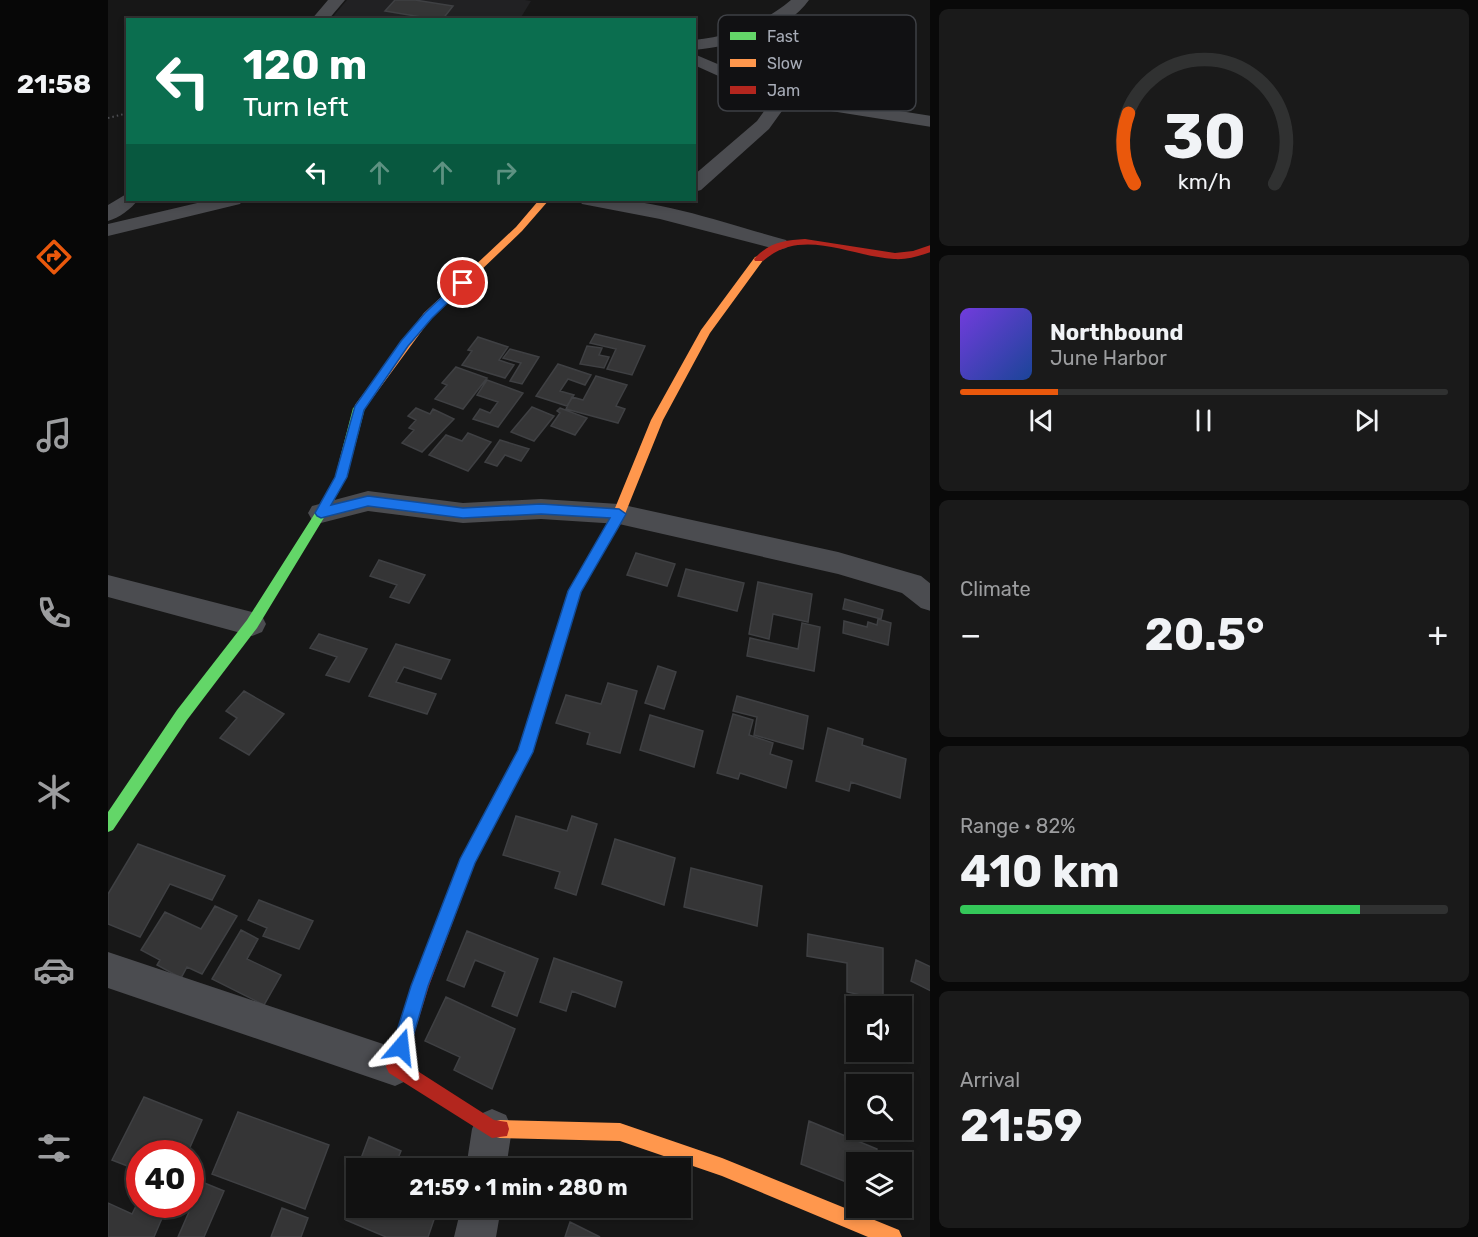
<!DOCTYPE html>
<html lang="en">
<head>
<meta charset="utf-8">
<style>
	:root { --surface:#111; --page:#1a1a1a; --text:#f1f3f6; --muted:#9c9d9f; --line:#303131; --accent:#ea580c }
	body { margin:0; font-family:Rubik,sans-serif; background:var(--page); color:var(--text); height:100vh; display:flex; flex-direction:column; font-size:22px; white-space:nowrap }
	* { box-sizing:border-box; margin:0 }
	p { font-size:20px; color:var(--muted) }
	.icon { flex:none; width:33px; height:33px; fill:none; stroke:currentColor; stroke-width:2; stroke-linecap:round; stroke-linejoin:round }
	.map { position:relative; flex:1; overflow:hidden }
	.side { display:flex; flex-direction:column; gap:9px; padding:9px; background:#090909; width:548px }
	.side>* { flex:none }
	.banner { position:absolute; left:18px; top:18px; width:570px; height:183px; border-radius:0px; box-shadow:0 3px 9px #0003,0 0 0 2px var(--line); background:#0b6e4f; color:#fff; overflow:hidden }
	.controls { position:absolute; left:738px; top:996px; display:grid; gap:12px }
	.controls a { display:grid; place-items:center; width:66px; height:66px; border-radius:0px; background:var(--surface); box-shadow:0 3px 9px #0003,0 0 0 2px var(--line); font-size:30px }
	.speed { position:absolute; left:18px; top:1140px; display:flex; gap:12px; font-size:30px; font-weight:700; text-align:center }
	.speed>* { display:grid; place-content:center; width:78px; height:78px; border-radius:50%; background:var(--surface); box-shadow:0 3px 9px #0003,0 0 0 2px var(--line); line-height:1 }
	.speed .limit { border:9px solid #d22; background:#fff; color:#111 }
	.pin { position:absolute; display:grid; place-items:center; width:51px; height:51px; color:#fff; margin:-26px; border:3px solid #fff; border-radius:50%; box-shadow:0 2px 6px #0007 }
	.me { position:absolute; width:66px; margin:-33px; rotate:17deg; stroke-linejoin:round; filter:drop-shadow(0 0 4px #0008) }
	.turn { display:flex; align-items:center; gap:21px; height:126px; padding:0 18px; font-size:27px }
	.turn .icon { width:78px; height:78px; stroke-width:2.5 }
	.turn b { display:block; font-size:42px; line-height:51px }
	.lanes { display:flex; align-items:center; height:57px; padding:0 18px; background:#0003; justify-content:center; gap:30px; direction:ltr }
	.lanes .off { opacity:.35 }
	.big { font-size:45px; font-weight:700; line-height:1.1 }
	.side .tile { flex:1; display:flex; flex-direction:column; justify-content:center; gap:9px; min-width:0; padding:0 21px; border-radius:9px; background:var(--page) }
	.side .dial { align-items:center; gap:0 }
	.dial svg { height:156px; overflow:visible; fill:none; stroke:var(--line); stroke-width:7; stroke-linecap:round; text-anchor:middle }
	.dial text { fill:var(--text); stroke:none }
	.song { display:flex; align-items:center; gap:18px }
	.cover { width:72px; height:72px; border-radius:9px; background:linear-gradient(135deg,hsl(260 70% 55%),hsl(220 70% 35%)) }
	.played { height:6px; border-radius:3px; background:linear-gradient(90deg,var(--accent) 20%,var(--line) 20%) }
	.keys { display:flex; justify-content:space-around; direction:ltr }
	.heat { display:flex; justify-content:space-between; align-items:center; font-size:33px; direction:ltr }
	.charge { height:9px; border-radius:4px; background:linear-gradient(90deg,#34c759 82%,var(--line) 0) }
	.trip { position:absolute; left:238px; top:1158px; width:345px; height:60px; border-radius:0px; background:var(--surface); box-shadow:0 3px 9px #0003,0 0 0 2px var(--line); font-weight:700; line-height:60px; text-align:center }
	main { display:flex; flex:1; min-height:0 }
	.dock { display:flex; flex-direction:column; width:108px; justify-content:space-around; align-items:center; background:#070707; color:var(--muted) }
	.dock .icon { width:42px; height:42px }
	.dock .current { color:var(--accent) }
	.dock b { font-size:27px; color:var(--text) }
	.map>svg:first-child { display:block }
	.built { fill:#212123 }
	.building { fill:#353536; stroke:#3f4043; stroke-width:1.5 }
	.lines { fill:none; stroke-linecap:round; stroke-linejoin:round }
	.path { stroke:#4d4e52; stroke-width:2; stroke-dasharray:1.5 3; stroke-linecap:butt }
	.street { fill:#4b4c50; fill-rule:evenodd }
	.fast { fill:#63d668; fill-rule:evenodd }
	.slow { fill:#ff974d; fill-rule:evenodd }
	.jam { fill:#b3261e; fill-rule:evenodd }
	.route { fill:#1a73e8; stroke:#114b97; stroke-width:1.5 }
	.key { fill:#111113; stroke:#3e4045; stroke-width:1.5 }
	.key-label { font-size:16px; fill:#a8adb8 }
</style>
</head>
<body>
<main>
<nav class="dock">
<b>21:58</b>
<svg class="icon current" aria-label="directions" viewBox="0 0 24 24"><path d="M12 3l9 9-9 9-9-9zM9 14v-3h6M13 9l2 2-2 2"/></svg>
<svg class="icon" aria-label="music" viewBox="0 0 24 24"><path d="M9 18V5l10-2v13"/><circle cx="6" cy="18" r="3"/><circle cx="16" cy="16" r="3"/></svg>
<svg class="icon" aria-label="phone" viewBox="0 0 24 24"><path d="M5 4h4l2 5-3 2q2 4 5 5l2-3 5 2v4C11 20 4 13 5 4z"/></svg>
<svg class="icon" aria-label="climate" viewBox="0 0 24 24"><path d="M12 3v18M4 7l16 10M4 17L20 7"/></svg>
<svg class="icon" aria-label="car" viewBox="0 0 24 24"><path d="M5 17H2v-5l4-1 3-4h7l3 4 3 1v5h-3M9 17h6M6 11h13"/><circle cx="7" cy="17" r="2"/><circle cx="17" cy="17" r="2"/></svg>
<svg class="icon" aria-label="filters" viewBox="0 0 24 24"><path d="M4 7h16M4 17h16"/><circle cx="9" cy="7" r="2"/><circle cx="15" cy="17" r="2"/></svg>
</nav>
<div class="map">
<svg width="823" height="1237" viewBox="0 0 823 1237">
	<rect width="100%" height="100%" fill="#171717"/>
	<path class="built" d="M239,0h178l6,1 -11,18 -190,1z"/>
	<path class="building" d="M287,0h20l38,6 -11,14h-3l-54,-9z
		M487,334l50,12 -13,29 -25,-6 9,-20 -26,-6z
		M370,337l30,10 -9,13 15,5 -9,13 -43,-13 10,-14 -4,-1z
		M479,346l15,2 -3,7 10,2 -5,11 -24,-4z
		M402,349l29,8 -17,27 -12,-3 11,-18 -18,-5z
		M450,364l33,11 -6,10 -17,-6 -8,12 14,4 -7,11 -31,-10z
		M348,367l31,11 -24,31 -28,-10 12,-14 -5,-2z
		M488,376l31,9 -11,21 9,3 -7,14 -52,-14 6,-12 11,3z
		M379,380l36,13 -25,34 -25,-8 7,-10 10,4 8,-11 -21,-7z
		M424,407l22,9 -20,25 -23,-9z
		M308,408l14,6 3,-5 21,10 -32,33 -20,-9 12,-13 -5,-2 7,-8 -8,-4z
		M452,408l27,10 -12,17 -24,-9 9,-13 -3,-2z
		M360,433l23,9 -23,29 -39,-16 17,-20 16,6z
		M392,440l29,9 -8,12 -16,-6 -8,11 -12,-4z
		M528,553l39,11 -8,22 -40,-11z
		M271,560l46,15 -16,28 -19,-6 7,-12 -27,-9z
		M578,569l58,14 -7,28 -59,-15z
		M650,582l54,12 -4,28 -35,-8 -4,25 -20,-5z
		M737,599l38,11 -2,9 -38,-10z
		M770,619l13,4 -3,22 -45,-12 1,-12 23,6 1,-5 9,3z
		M694,623l18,4 -6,44 -67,-15 3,-18 48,11z
		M211,634l48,15 -18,33 -23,-7 11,-18 -27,-9z
		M288,644l54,16 -9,19 -37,-12 -8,15 40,12 -9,20 -58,-18z
		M550,666l18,6 -12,37 -19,-6z
		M500,683l29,8 -17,62 -33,-9 3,-11 -34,-10 10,-28 35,9z
		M136,691l40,23 -35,41 -29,-17 17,-20 -11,-7z
		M629,696l71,20 -5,33 -49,-14 3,-18 -24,-6z
		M625,714l20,6 -4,15 24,8 -3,11 22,7 -6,27 -46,-15 -2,6 -21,-6z
		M542,715l53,16 -9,36 -54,-17z
		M720,728l35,11 -1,6 44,14 -6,39 -49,-16 -2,9 -33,-10z
		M408,816l51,15 5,-15 25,8 -21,71 -21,-7 5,-16 -57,-17z
		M507,839l60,19 -11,47 -62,-21z
		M30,844l87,32 -13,24 -42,-16 -30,53 -32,-13v-30z
		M583,868l71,18 -5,40 -73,-19z
		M151,900l54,21 -14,28 -36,-13 4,-8 -19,-8z
		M107,906l22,10 -35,58 -15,-7 -6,11 -24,-13 3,-5 -19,-10 24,-38 36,17z
		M133,930l17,9 -11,20 34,16 -17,30 -52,-26z
		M359,931l71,28 -21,57 -25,-10 13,-34 -30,-12 -11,27 -17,-7z
		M700,934l75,14v52l-36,-8v-29l-40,-7z
		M446,958l68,24 -7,25 -43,-16 -6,20 -26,-9z
		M808,960l15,7v24l-20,-10z
		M338,997l69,32 -23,60 -38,-19 6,-13 -35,-16z
		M36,1097l58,23 -15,34h-47v17l-28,-11z
		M130,1112l91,33 -24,64 -93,-35z
		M701,1121l68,28 -2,13h-19v24l-55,-22z
		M261,1137l32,14 -7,17h-37v19l-6,-2z
		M94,1182l22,9 -20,46h-26z
		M249,1194v14h28l23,10 4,-10h26l-10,29h-42l-40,-17z
		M32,1198v6h28l-14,33h-46v-34l24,11z
		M174,1208l26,10 -7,19h-30z
		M462,1222l30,15h-35z"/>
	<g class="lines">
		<path class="path" d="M0,118l20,-5"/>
		<path class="street" d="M220,0h17l-17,20h-17z
			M683,0h18c-25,34 -75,46 -115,50v-10c38,-4 68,-16 97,-40z
			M586,54l92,39 145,23v11l-144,-23 -18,25 -68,61 -7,2v-17l63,-54 15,-21 -78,-35z
			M20,193v7h10c-7,9 -19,18 -30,21v-16z
			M102,200h33l-3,4 -132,32v-12z
			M471,200c65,-7 144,23 207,40l3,4 -3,4 -7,2 -119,-31 -78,-15z
			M260,491l95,12 78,-4 78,5 219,48 83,24 10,8v27l-10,-3 -19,-15 -64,-19 -219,-50 -78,-5 -78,4 -95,-12 -47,12 -9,-3 -4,-7 4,-7z
			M0,575l144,37 10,4 4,8 -4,8 -10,4 -144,-39z
			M0,952l287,96 13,6 6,13 -6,13 -13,6 -287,-98z
			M384,1109l14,6 6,14 -6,39h-40l6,-39 6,-14z
			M353,1208h40l-5,29h-42z"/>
		<path class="fast" d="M251,404l6,4 -18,69 -22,39 -68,112 -70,92 -74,110 -5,2v-20l69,-102 70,-90 70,-110 18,-33 18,-69z"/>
		<path class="slow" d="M431,200h10l-27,31 -90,86 -69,94h-8v-6l69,-92 92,-86z
			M651,256l5,3 -54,74 -47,87 -38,94 -44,78 -35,114 -2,4 -5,2 -5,-2 -2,-4 36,-115 45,-78 38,-93 50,-90 54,-73z
			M392,1120l120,3 102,35 177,72 3,7h-34l-146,-61 -102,-35 -120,-3 -7,-2 -2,-7 2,-7z"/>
		<path class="jam" d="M697,239l90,14 18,-2 18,-6v7c-12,4 -25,8 -37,7 -46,-3 -92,-32 -131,2h-8l-1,-2c14,-16 30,-19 51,-20z
			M431,700l5,2 2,4 -16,51 -55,106 -46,123 -24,77 89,57 13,2 2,7 -2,7 -15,2 -103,-65 -3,-6 25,-81 49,-127 58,-109 14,-44 2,-4z"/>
	</g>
	<path class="route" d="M351,281l9,2 -36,35 -24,28 -44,64 -17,67 -16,28 37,-9 95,12 78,-4 78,5 7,5 -45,78 -48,160 -58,111 -47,123 -18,61 -2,6 -7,3 -6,-3 -3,-6 19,-61 49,-127 58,-109 50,-159 42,-73 -69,-4 -78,4 -95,-12 -47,12 -4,-2 -2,-3 20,-36 20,-71 46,-65 24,-28z"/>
	<rect x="610" y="15" width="198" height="96" rx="9" class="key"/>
	<rect x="622" y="32" width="26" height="8" fill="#63d668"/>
	<rect x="622" y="59" width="26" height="8" fill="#ff974d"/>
	<rect x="622" y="86" width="26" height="8" fill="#b3261e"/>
	<g class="key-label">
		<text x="659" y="42">Fast</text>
		<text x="659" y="69">Slow</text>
		<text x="659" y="96">Jam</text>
	</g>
</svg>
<div class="controls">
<a><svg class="icon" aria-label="sound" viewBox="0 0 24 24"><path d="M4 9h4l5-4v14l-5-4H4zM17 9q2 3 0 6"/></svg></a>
<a><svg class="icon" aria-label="search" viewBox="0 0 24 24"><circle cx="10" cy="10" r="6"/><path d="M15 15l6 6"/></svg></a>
<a><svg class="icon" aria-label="layers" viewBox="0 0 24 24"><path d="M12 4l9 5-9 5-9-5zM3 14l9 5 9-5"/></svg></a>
</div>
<div class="speed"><div class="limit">40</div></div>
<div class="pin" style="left:355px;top:283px;background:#d93025"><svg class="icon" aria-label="arrive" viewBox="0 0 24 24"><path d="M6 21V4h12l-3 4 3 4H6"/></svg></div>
<svg class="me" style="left:293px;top:1047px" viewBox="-20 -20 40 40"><path d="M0-17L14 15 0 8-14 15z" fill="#1a73e8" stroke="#fff" stroke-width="4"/></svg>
<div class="trip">21:59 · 1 min · 280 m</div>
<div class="banner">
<div class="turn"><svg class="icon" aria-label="left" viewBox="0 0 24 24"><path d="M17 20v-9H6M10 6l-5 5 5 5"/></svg><div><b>120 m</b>Turn left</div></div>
<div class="lanes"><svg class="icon" aria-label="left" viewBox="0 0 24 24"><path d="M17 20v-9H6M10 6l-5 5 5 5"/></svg><svg class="icon off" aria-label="ahead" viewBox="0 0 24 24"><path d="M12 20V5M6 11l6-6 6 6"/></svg><svg class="icon off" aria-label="ahead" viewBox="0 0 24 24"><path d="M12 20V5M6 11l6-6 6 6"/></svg><svg class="icon off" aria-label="right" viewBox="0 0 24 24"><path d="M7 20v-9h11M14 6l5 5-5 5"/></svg></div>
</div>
</div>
<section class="side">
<div class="tile dial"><svg viewBox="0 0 100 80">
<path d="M14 69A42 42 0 1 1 86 69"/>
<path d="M14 69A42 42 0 0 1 11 33" stroke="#ea580c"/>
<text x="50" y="56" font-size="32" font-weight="700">30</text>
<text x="50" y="72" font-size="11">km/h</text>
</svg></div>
<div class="tile">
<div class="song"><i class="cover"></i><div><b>Northbound</b><p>June Harbor</p></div></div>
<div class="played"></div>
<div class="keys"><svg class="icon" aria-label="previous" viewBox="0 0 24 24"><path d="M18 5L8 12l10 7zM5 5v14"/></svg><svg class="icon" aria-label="pause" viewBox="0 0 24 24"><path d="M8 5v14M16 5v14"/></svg><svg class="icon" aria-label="next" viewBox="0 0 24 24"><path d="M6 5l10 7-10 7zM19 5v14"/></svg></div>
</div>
<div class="tile"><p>Climate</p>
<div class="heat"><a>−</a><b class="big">20.5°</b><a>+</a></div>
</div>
<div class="tile"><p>Range · 82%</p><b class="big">410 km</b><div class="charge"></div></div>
<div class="tile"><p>Arrival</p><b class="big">21:59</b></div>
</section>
</main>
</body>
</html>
